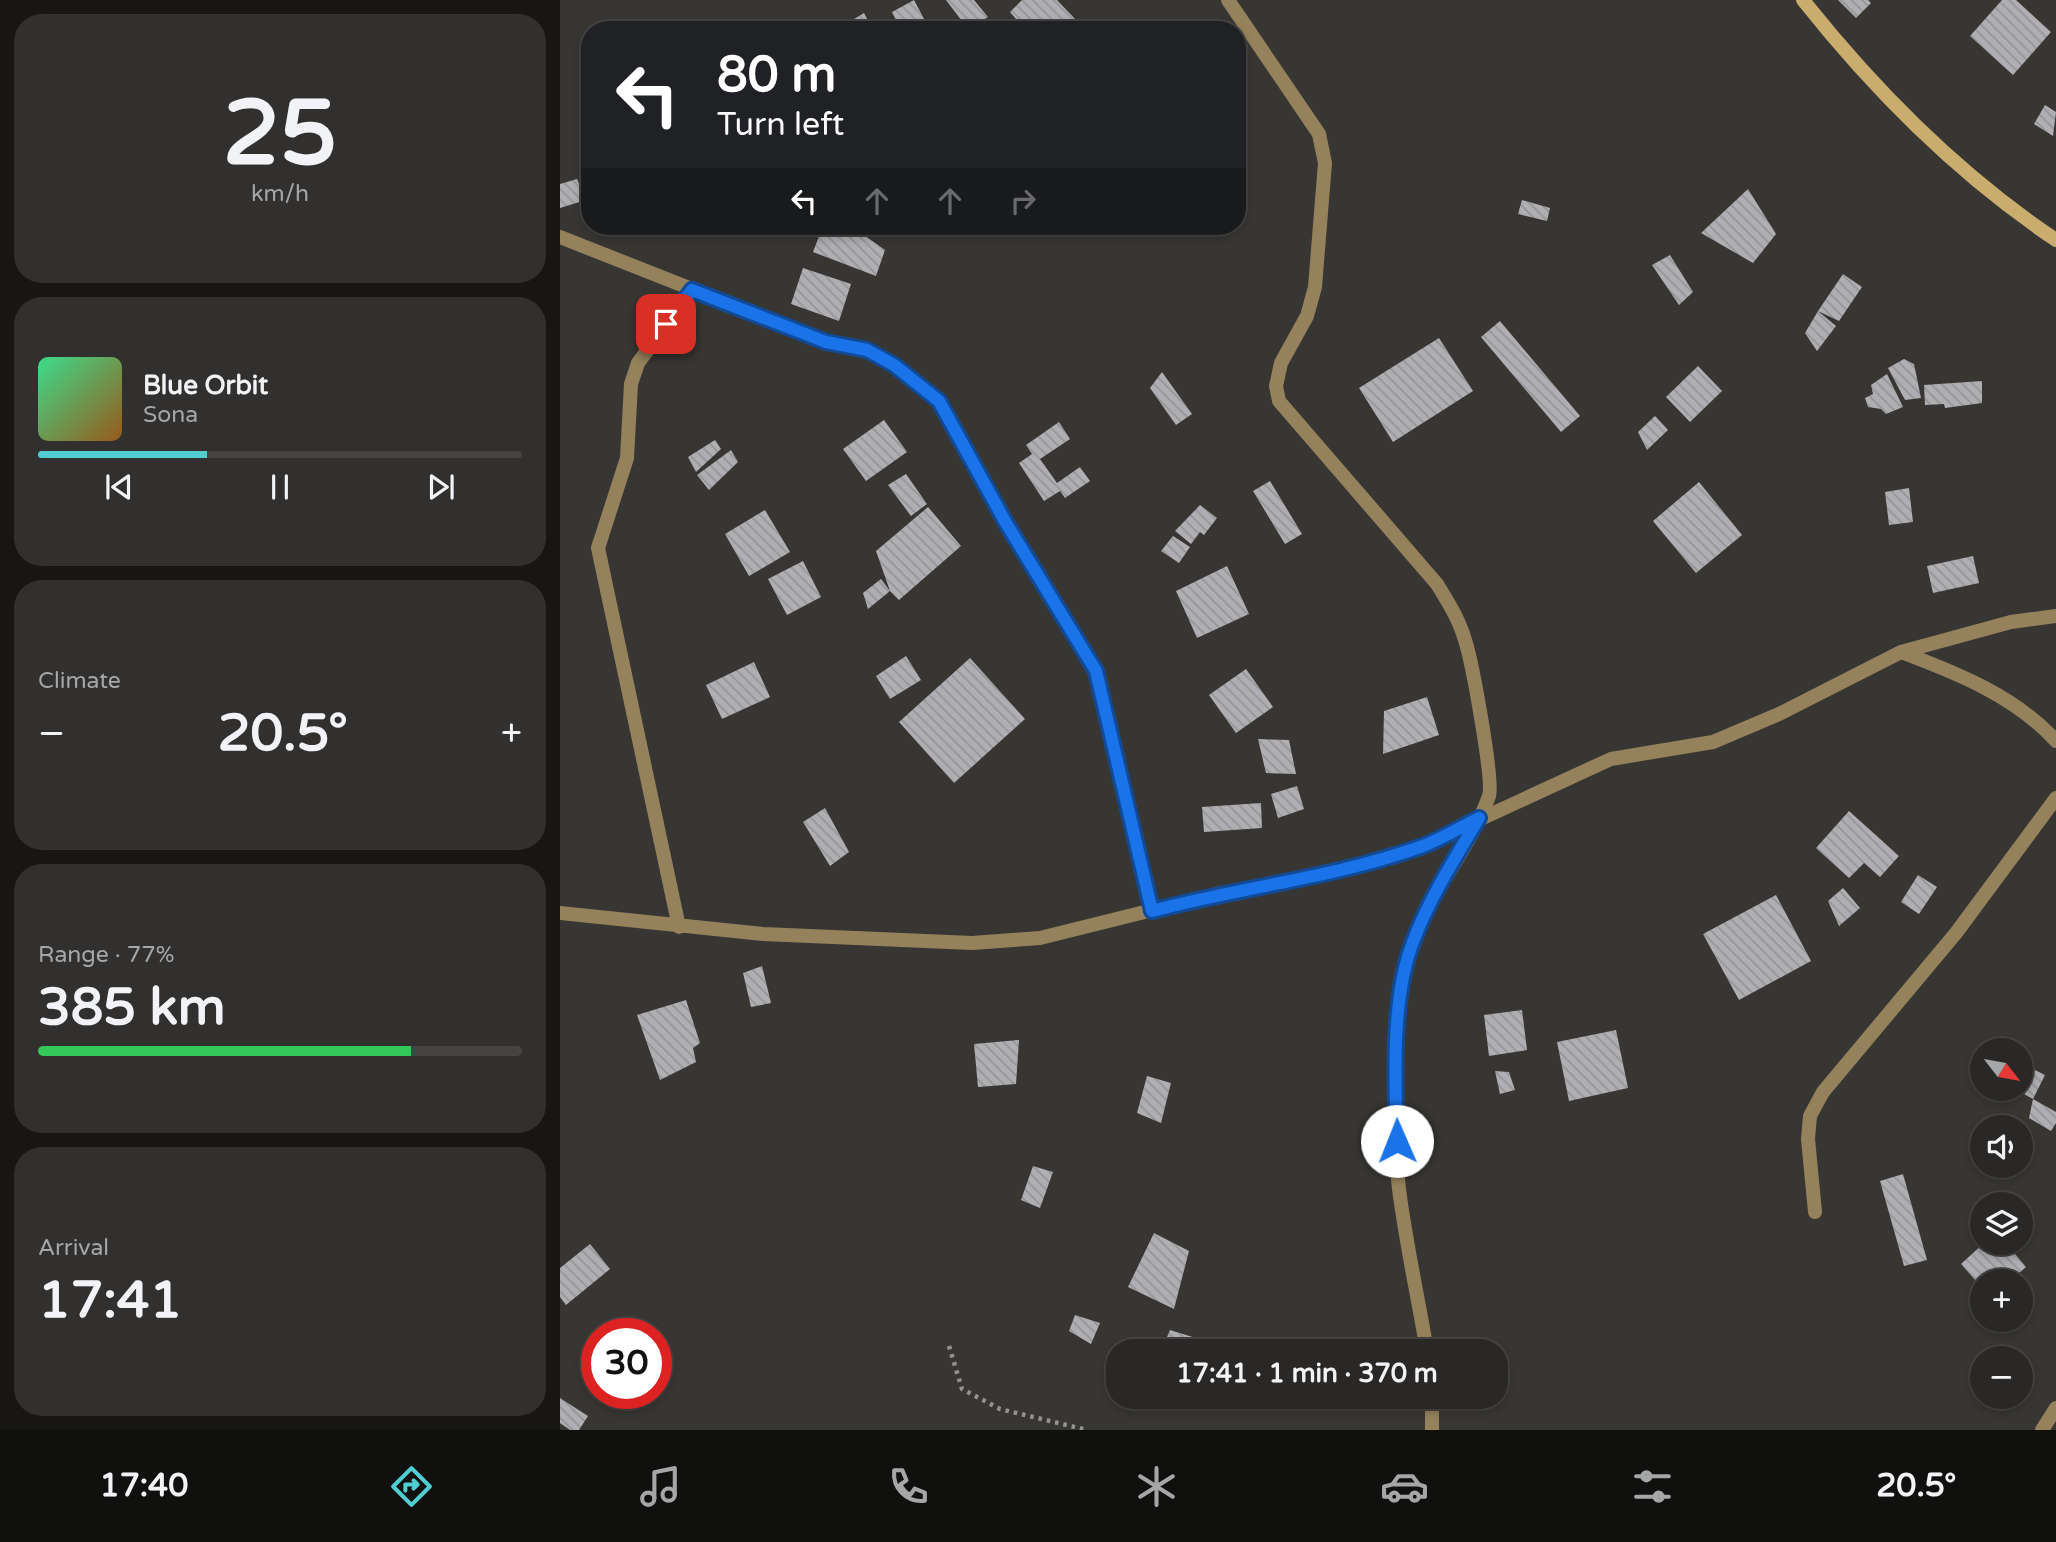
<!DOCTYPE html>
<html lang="en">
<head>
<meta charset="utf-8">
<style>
	:root { --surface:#292826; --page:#31302e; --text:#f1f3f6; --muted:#a5a6a7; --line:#454443; --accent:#51ccd1 }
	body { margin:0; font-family:"Varela Round",sans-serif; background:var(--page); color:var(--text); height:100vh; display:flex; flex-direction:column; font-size:26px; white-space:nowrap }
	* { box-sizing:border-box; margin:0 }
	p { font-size:23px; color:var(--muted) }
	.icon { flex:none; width:38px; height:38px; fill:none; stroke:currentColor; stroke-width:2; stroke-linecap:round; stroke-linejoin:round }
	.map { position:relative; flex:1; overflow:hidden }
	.side { display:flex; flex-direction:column; gap:14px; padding:14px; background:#171615; width:560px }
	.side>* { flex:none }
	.guide { position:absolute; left:21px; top:21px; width:665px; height:214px; border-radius:28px; box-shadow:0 4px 10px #0003,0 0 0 2px var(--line); background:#202124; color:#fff; overflow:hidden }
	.needle { width:46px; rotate:121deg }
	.tools { position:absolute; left:1410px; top:1038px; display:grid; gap:14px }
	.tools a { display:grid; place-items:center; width:63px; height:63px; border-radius:50%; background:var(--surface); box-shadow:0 4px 10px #0003,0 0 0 2px var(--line); font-size:35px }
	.speed { position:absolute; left:21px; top:1318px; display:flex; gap:14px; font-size:35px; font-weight:700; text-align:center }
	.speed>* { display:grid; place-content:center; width:91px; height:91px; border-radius:50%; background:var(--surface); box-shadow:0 4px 10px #0003,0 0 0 2px var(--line); line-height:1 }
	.speed .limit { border:10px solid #d22; background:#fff; color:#111 }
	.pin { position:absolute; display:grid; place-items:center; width:60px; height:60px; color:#fff; margin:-30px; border-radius:14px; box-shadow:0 4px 10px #0006 }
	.me { position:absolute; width:77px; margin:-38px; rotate:359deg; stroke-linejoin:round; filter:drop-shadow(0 0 5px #0008) }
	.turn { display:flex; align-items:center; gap:24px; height:147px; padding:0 21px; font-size:32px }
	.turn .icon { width:91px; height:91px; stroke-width:2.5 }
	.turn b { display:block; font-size:49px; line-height:60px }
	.lanes { display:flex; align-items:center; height:66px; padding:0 21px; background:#0003; justify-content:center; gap:35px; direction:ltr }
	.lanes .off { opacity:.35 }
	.big { font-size:52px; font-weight:800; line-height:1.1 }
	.side .widget { flex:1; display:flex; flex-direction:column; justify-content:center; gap:10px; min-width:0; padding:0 24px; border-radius:28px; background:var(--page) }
	.side .dial { align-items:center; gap:0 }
	.dial b { font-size:91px; line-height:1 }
	.song { display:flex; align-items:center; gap:21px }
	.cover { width:84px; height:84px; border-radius:10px; background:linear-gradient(135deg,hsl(150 70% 55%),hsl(30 70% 35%)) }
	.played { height:7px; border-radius:4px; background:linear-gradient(90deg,var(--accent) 35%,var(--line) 35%) }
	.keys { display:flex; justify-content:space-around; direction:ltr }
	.heat { display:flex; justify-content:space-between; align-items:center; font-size:38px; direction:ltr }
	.charge { height:10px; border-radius:5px; background:linear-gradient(90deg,#34c759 77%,var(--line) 0) }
	.trip { position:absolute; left:546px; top:1339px; width:402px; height:70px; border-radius:28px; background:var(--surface); box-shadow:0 4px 10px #0003,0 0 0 2px var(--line); font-weight:800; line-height:70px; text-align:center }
	.menu { display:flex; height:112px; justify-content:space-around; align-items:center; background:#10100f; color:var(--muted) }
	.menu .icon { width:49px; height:49px }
	.menu .selected { color:var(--accent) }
	.menu b { font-size:32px; color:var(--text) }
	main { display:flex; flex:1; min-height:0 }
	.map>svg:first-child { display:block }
	.building { fill:url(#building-back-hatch) }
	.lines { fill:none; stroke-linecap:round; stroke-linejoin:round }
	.path { stroke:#949391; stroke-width:4.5; stroke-dasharray:3.5 5; stroke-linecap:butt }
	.street { stroke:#95825c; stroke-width:14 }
	.secondary { stroke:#caac6e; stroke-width:14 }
	.route-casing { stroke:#114b97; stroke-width:18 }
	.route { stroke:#1a73e8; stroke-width:12 }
</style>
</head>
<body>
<main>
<section class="side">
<div class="widget dial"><b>25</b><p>km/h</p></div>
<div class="widget">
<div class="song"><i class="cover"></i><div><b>Blue Orbit</b><p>Sona</p></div></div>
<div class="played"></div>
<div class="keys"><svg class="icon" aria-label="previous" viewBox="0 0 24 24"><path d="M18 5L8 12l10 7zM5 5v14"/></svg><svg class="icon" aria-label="pause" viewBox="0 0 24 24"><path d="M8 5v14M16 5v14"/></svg><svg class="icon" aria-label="next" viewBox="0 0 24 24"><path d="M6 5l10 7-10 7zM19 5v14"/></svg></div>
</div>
<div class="widget"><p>Climate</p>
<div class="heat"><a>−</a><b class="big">20.5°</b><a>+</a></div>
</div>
<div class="widget"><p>Range · 77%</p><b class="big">385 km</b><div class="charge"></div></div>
<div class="widget"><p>Arrival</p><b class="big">17:41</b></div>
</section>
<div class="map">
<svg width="1496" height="1430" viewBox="0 0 1496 1430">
	<defs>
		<pattern id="building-back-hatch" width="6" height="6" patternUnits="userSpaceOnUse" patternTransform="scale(1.75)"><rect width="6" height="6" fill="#b0aeb2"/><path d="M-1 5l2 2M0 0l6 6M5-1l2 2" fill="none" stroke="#959496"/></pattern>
	</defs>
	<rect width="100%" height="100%" fill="#373633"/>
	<path class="building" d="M354,0l16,30h-29l-9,-18z
		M386,0h28l14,17 -20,12z
		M462,0h35l19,20 -10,10h-41l-15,-18z
		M1278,0h30l3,3 -15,15z
		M1442,0h14l35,32 -38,43 -43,-39z
		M304,13l9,17h-37z
		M1485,105l11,7 -3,24 -19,-12z
		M17,179l9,21 -26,8v-24z
		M1188,189l28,45 -23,29 -52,-30z
		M962,200l28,8 -3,13 -29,-7z
		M263,226h28l34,24 -9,26 -63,-24z
		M1110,255l23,37 -14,13 -27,-40z
		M243,268l48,16 -12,37 -48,-17z
		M1283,274l19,13 -23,34 -21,-10z
		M1258,311l18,15 -19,25 -12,-18z
		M940,321l80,95 -19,16 -80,-95z
		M879,338l34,53 -80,51 -34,-54z
		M1344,359l10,5 7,34 -16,2 -17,-32z
		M1138,366l24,25 -32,31 -24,-25z
		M602,372l30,42 -16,11 -26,-37z
		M1327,374l16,33 -17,7 -5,-5 -13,-2 -3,-9 8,-4 -2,-9z
		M1422,381v22l-37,5 -1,-4 -19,1 -1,-20z
		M1095,416l13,14 -21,20 -9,-18z
		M324,420l23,32 -41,29 -23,-32z
		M499,422l11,17 -30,20 17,24 23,-16 10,14 -25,17 -5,-7 -16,10 -25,-38 13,-9 -6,-9z
		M155,440l6,9 -25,23 -8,-15z
		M171,450l7,12 -29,28 -12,-15z
		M346,474l21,30 -16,12 -23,-31z
		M710,481l32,53 -17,10 -32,-53z
		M1139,482l43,53 -46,38 -43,-52z
		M1349,488l4,34 -24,3 -4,-33z
		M640,505l17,13 -13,17 -4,-3 -9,12 -16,-13z
		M368,507l33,39 -62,54 -9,-9 -14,-40z
		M205,510l25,42 -41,24 -24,-42z
		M613,536l17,11 -11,16 -18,-12z
		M1413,556l6,27 -46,10 -6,-27z
		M243,561l18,36 -34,18 -19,-36z
		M667,566l22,48 -52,24 -21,-47z
		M321,579l9,12 -22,18 -5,-16z
		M346,656l15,24 -31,19 -14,-23z
		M410,658l55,61 -71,64 -55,-61z
		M194,662l16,35 -48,22 -16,-34z
		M686,669l27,38 -37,26 -27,-38z
		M867,697l12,38 -56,19 1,-43z
		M698,739l31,1 7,34 -30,-1z
		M737,786l7,23 -26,9 -7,-24z
		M701,803l1,25 -58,4 -2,-25z
		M265,808l24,44 -19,14 -27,-44z
		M1289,811l50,45 -19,21 -16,-14 -15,15 -33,-30z
		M1358,875l19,12 -18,27 -18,-12z
		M1283,888l17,20 -21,18 -11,-25z
		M1216,895l35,66 -72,39 -36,-66z
		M202,966l9,37 -20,4 -8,-34z
		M126,1000l14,43 -7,5 3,14 -36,18 -23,-65z
		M962,1010l5,40 -38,6 -5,-41z
		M1056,1030l12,58 -59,13 -12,-59z
		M459,1040l-3,44 -38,3 -4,-43z
		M1461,1063l24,12 -12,24 -20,-11h8z
		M935,1071l14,1 6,18 -15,4z
		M587,1076l24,7 -10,40 -24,-10z
		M1473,1099l23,13v11l-5,8 -22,-13z
		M473,1166l20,6 -13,36 -19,-8z
		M1343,1174l24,86 -23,6 -24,-85z
		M594,1233l35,18 -15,58 -46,-22z
		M1425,1242h20l21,25 -16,14h-27v8l-22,-25z
		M30,1244l20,25 -44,36 -6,-8v-29z
		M515,1315l25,8 -9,21 -22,-13z
		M610,1330l52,16 -2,5h-59z
		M0,1398l28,18 -9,14h-9l-10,-7z"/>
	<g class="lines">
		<path class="path" d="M389,1346l13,43 38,20 87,21"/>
		<path class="street" d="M668,0l91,134 6,29 -10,124 -8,29 -26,47 -5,23 3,15 158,183c11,18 22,35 28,56 7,21 29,141 24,156 -22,62 -74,111 -85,177 -10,64 -13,152 -5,216 7,55 19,108 28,162
			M0,237l266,105 41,8 27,15 45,36 67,122 90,148 56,240
			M1341,652c56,21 114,44 155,89
			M0,913l203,21 209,9 68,-5 177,-44 100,-18 105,-30 189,-87 102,-17 66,-28 122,-62 110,-30 45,-6
			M119,927l-81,-379 29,-90 4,-74 7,-21 54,-73
			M1255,1212l-7,-73 2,-23 13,-24 133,-159 100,-135
			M872,1396v34
			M1482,1430l14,-22"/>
		<path class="secondary" d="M1243,0c73,92 156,175 253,240"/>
	</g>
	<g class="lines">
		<g class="route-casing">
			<path id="route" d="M106,324l26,-34 134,52 41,8 27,15 45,36 67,122 90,148 56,240c89,-24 181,-33 268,-64 20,-7 39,-19 59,-29 -24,40 -50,81 -66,124 -22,56 -18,140 -16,199"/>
		</g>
		<use href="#route" class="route"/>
	</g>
</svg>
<div class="tools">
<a><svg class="needle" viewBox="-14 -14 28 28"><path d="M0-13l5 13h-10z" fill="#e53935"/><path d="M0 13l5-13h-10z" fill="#a5a6a7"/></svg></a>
<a><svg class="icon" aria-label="sound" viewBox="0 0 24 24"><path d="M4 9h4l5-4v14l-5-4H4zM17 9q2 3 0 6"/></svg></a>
<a><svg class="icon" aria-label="layers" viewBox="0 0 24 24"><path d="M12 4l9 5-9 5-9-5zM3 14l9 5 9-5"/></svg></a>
<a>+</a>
<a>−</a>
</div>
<div class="speed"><div class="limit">30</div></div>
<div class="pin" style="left:106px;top:324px;background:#d93025"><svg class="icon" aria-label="arrive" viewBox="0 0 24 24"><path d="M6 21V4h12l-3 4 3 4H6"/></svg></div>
<svg class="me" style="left:837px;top:1141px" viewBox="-20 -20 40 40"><circle r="19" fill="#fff"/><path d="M0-13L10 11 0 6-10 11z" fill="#1a73e8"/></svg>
<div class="trip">17:41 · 1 min · 370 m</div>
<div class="guide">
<div class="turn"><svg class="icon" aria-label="left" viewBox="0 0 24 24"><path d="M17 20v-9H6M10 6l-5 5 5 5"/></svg><div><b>80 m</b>Turn left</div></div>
<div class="lanes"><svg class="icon" aria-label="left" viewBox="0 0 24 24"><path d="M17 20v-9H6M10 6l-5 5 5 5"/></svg><svg class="icon off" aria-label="ahead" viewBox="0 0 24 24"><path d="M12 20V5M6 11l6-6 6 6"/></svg><svg class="icon off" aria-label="ahead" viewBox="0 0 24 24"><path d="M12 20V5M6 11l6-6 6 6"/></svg><svg class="icon off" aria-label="right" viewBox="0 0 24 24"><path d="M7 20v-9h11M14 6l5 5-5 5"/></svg></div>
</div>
</div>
</main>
<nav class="menu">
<b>17:40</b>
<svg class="icon selected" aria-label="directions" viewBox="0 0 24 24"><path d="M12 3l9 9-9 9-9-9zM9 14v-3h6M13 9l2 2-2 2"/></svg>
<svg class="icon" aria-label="music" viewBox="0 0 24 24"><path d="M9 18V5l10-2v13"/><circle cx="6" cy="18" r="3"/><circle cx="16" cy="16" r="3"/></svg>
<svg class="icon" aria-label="phone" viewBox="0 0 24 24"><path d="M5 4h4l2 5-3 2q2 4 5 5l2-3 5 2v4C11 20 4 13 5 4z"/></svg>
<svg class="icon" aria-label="climate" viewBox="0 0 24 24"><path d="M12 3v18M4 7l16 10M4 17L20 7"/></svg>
<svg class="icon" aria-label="car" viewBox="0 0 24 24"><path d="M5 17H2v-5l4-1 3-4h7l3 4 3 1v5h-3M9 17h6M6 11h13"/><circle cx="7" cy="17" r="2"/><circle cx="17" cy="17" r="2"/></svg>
<svg class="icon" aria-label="filters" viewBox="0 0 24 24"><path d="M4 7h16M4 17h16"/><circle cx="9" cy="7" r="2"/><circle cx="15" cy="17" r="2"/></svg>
<b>20.5°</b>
</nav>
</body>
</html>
